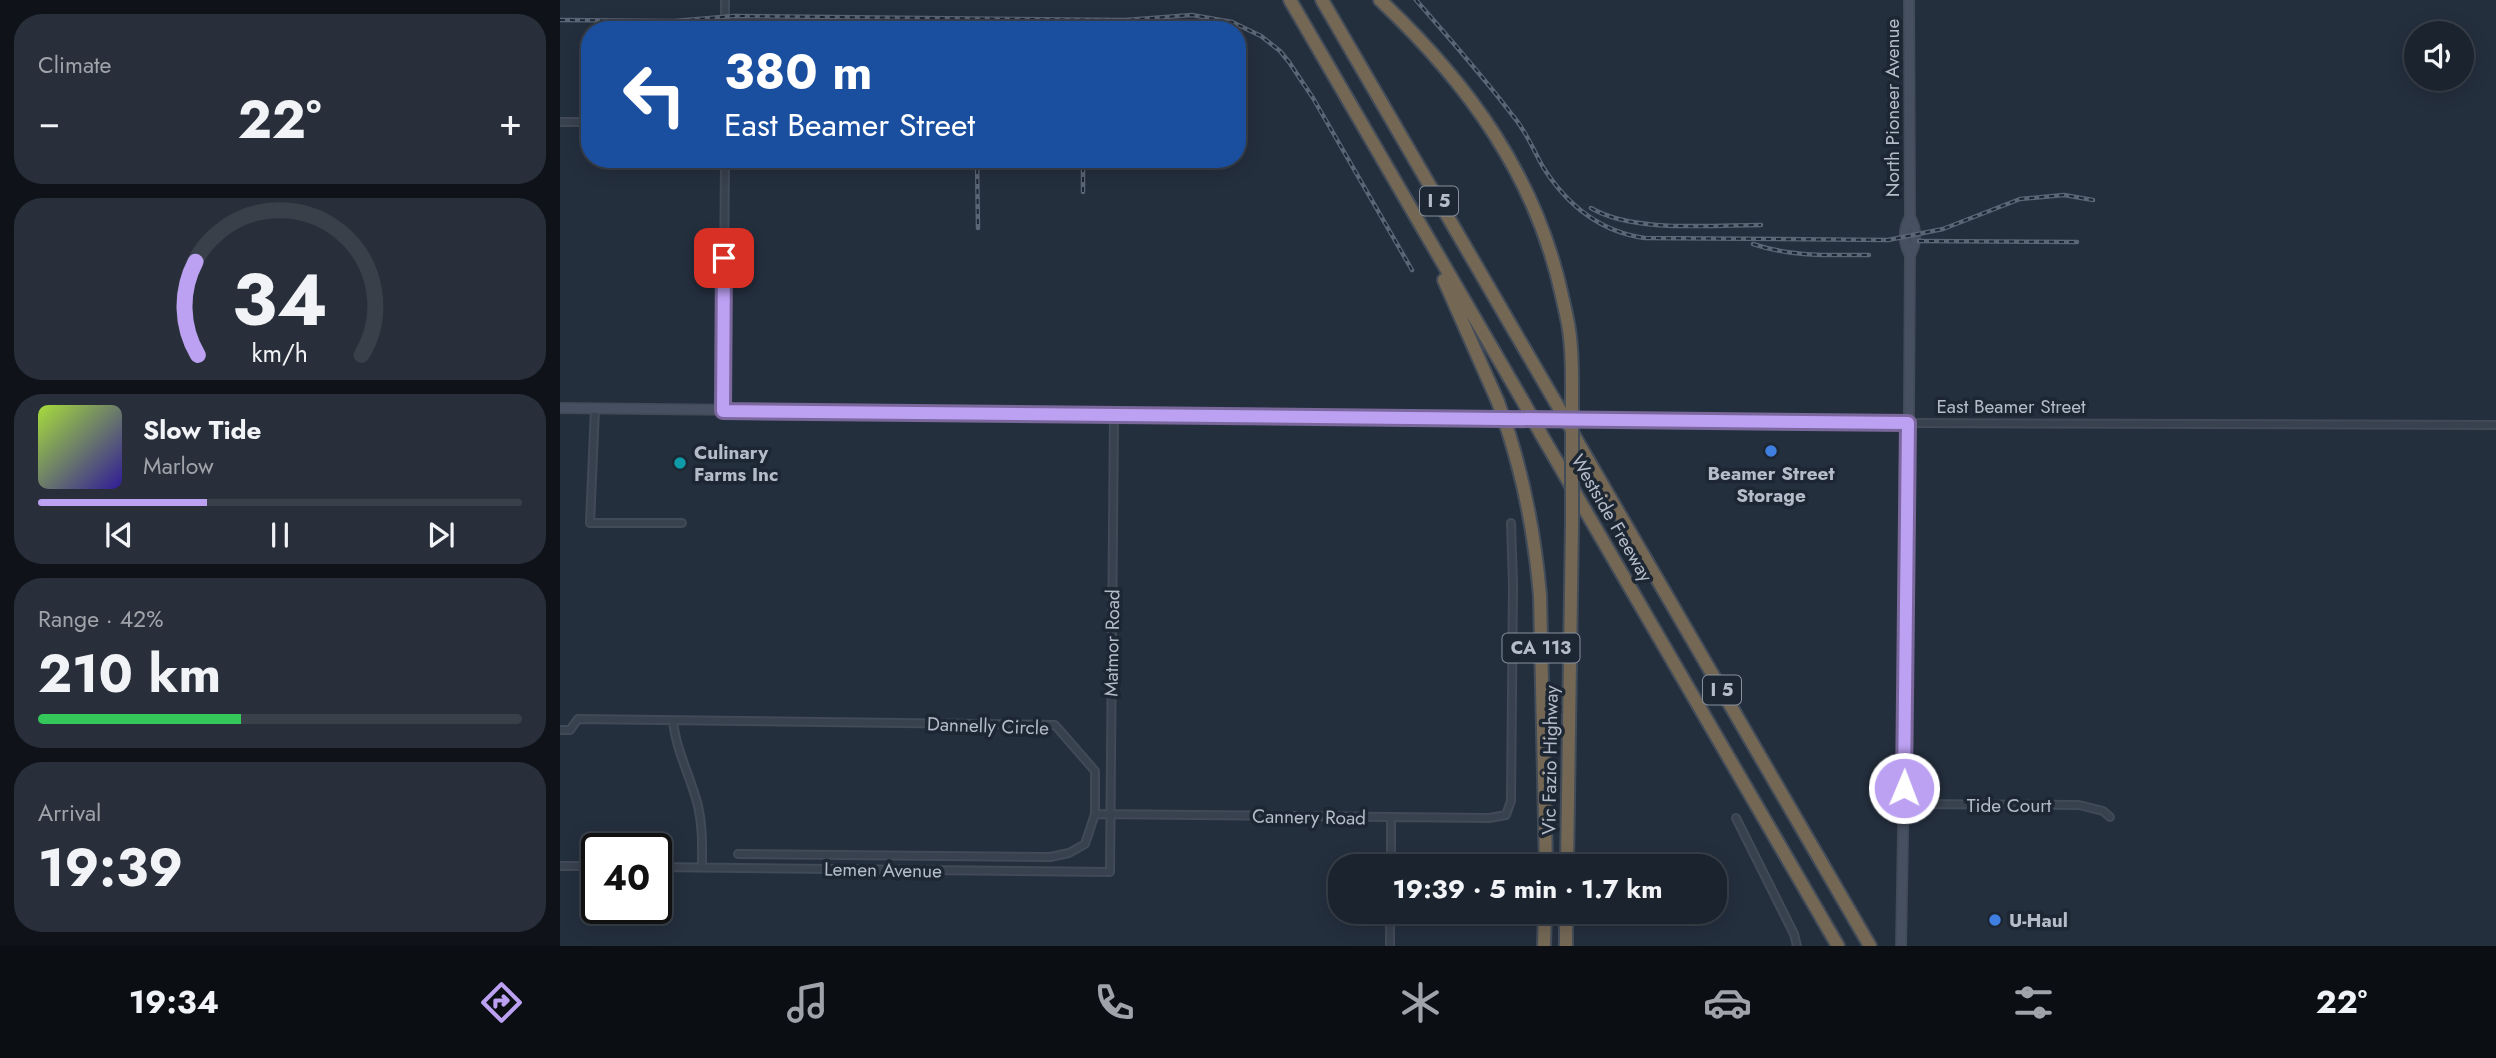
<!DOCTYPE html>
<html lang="en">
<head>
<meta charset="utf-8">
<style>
	:root { --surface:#1b232e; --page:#282f3a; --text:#f1f3f6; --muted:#a0a4aa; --line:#39404a; --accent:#bca0f2 }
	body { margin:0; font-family:Jost,sans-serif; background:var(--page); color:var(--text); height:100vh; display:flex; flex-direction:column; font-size:26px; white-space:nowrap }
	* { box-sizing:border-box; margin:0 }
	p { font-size:23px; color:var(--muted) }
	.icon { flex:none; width:38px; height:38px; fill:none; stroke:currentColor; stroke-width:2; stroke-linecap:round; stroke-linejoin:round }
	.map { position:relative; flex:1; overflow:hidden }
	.details { display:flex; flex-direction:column; gap:14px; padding:14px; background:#0f1319; width:560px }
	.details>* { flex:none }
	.top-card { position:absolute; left:21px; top:21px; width:665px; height:147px; border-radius:28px; box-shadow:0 4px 18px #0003,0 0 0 2px var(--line); background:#1a4fa0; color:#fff; overflow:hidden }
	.tools { position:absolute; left:1844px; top:21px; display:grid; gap:14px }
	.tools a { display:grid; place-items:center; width:70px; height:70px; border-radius:50%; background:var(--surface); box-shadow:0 4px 18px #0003,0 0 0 2px var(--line); font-size:35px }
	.speed { position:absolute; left:21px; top:833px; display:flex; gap:14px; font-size:35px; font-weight:700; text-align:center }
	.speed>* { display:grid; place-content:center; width:91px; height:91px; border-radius:50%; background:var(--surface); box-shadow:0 4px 18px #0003,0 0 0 2px var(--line); line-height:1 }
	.speed .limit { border:4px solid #111; border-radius:10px; background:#fff; color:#111 }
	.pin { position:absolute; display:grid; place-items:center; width:60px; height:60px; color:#fff; margin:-30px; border-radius:14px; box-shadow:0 4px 10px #0006 }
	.me { position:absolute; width:77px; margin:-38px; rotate:1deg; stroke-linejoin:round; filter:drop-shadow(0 0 5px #0008) }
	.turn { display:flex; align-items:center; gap:24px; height:147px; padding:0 28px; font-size:32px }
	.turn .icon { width:91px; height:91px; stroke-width:2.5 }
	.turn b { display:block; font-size:49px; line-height:60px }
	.big { font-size:52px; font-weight:700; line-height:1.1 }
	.details .tile { flex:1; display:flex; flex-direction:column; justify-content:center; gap:10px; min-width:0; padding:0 24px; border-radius:28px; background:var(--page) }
	.details .dial { align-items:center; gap:0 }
	.dial svg { height:182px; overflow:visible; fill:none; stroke:var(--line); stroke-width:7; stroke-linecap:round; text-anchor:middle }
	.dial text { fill:var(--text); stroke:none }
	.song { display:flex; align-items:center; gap:21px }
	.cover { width:84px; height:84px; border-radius:10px; background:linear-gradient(135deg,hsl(80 70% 55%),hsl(250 70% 35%)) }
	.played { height:7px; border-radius:4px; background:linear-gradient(90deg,var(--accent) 35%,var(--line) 35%) }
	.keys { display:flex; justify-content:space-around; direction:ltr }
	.heat { display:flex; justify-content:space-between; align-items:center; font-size:38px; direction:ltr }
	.charge { height:10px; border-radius:5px; background:linear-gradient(90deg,#34c759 42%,var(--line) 0) }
	.trip { position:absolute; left:768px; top:854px; width:399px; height:70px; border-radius:28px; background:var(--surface); box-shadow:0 4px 18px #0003,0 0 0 2px var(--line); font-weight:700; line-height:70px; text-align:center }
	.menu { display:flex; height:112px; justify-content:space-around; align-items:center; background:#0b0e12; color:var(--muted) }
	.menu .icon { width:49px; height:49px }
	.menu .on { color:var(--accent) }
	.menu b { font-size:32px; color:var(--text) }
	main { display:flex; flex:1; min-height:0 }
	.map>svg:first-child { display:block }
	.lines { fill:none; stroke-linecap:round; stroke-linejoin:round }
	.street-casing { stroke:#414a57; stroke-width:10 }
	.secondary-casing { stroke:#414a57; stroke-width:12 }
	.highway-casing { stroke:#434c59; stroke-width:16 }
	.street { stroke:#38414e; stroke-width:6 }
	.secondary { stroke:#465061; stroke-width:9 }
	.highway { stroke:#746855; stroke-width:12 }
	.rail-casing { stroke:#5a6575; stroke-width:4.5 }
	.rail { stroke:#1d2633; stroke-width:2; stroke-dasharray:5; stroke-linecap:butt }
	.highway-bridge-casing { stroke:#434c59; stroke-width:16; stroke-linecap:butt }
	.highway-bridge { stroke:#746855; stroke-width:12 }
	.route-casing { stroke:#7a689d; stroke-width:18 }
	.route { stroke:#bca0f2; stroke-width:12 }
	.shop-dot { fill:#3f7fe0; stroke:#1d2633; stroke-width:2.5 }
	.culture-dot { fill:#0f9aa8; stroke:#1d2633; stroke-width:2.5 }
	.labels { text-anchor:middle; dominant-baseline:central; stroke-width:7; stroke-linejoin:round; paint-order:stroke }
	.shield { fill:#1d2633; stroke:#878f9c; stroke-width:2 }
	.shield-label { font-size:18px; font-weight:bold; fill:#b4bcc9 }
	.street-label { font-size:19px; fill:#b4bcc9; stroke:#1d2633 }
	.poi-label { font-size:19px; font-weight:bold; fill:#b4bcc9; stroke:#1d2633; text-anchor:start }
</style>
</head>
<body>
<main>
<section class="details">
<div class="tile"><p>Climate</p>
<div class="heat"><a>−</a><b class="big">22°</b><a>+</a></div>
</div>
<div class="tile dial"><svg viewBox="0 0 100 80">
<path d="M14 69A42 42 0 1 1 86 69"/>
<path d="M14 69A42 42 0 0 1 13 28" stroke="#bca0f2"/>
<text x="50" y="56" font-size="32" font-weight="700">34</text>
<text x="50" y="72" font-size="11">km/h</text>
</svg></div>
<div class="tile">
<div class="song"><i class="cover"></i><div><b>Slow Tide</b><p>Marlow</p></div></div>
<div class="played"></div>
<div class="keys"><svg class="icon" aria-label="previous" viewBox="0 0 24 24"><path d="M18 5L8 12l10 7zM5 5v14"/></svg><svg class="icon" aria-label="pause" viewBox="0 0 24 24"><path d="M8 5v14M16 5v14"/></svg><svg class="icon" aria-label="next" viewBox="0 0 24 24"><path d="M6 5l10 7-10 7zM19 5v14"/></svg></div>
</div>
<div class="tile"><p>Range · 42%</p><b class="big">210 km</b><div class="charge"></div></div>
<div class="tile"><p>Arrival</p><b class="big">19:39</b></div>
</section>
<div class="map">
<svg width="1936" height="946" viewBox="0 0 1936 946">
	<rect width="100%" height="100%" fill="#242f3e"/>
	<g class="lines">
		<g class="street-casing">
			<path id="street" d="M165,0v30
				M0,122h30
				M35,409l-5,114h92
				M163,411l2,-252
				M1348,423l588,2
				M113,721c3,30 18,56 25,85 5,21 4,41 4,62
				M0,730h10l8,-11 477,6 40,46v43l-10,30 -16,9 -19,4 -312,-3
				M1344,804l175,1 24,6 7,6
				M535,814l394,4 17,-3 5,-14 2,-217 -2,-61
				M1176,818l58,116 3,12
				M0,866h37
				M831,866v-49
				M96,867l454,5 4,-458
				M830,946v-34"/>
		</g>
		<g class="secondary-casing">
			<path id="secondary" d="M1349,0l1,217c-7,12 -7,26 0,38
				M0,408l1348,15
				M1341,946l7,-390 2,-301c7,-12 7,-26 0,-38"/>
		</g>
		<g class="highway-casing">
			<path id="highway" d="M730,0l234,403
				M762,0l234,403
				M820,0c88,83 156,176 182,296 3,14 7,28 8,42 2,16 2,32 2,48
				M884,280l54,122
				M949,434c17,54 26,104 31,161l6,271
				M981,434l297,512
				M1013,434l297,512
				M1007,866l5,-343
				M984,946l1,-34
				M1006,946v-34"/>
		</g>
		<use href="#street" class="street"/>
		<use href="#secondary" class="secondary"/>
		<use href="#highway" class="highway"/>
		<g class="rail-casing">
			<path id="rail" d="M856,0c33,38 67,76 97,116 13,15 20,33 30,51 24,38 58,65 102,71l243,2 55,-11 77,-30 44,-4 29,5
				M0,20l114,1 60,-5 391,4 67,-5 40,7 29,14 19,15 9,11 24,36 99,172
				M417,159l1,69
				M523,192v-33
				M1031,208c42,25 121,17 170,17
				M1359,241l158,1
				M1193,244c39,13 75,11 116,11"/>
		</g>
		<use href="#rail" class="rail"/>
		<g class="highway-bridge-casing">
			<path id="highway-bridge" d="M938,402l11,32
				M964,403l17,31
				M996,403l16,27
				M1012,523v-137"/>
		</g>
		<use href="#highway-bridge" class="highway-bridge"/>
	</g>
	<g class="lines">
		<g class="route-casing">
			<path id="route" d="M164,258l-1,153 1185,12 -4,365"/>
		</g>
		<use href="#route" class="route"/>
	</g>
	<g class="shop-dot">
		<circle cx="1211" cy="451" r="7"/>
		<circle cx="1435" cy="920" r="7"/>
	</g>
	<circle class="culture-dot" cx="120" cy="463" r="7"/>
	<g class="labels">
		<g class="shield">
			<rect x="860" y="186.5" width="38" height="29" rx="5"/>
			<rect x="942.5" y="633.5" width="77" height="29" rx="5"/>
			<rect x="1143" y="675.5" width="38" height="29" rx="5"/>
		</g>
		<g class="shield-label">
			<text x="879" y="201">I 5</text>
			<text x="981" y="648">CA 113</text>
			<text x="1162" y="690">I 5</text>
		</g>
		<g class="street-label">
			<text transform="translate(1332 108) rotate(-90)">North Pioneer Avenue</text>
			<text x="1451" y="406">East Beamer Street</text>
			<text transform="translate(1052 518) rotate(60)">Westside Freeway</text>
			<text transform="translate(552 643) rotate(-89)">Matmor Road</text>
			<text transform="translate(428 726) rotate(2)">Dannelly Circle</text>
			<text transform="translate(990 760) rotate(-89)">Vic Fazio Highway</text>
			<text x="1449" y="805">Tide Court</text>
			<text transform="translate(749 817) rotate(1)">Cannery Road</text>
			<text transform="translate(323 870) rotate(1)">Lemen Avenue</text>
		</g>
		<g class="poi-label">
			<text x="134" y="452">Culinary<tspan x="134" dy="22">Farms Inc</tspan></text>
			<text x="1211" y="473" text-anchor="middle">Beamer Street<tspan x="1211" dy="22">Storage</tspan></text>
			<text x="1449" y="920">U-Haul</text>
		</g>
	</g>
</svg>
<div class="tools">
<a><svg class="icon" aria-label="sound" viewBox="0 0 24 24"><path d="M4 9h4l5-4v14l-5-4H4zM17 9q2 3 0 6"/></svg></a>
</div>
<div class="speed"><div class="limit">40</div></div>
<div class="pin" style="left:164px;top:258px;background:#d93025"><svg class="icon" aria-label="arrive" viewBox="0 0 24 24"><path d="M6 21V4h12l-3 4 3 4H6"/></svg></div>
<svg class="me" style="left:1344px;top:788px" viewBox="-20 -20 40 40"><circle r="17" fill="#bca0f2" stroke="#fff" stroke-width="3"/><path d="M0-11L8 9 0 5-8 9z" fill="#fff"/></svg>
<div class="trip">19:39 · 5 min · 1.7 km</div>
<div class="top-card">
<div class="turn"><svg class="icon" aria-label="left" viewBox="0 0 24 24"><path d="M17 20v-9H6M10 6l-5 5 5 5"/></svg><div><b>380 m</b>East Beamer Street</div></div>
</div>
</div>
</main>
<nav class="menu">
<b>19:34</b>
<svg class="icon on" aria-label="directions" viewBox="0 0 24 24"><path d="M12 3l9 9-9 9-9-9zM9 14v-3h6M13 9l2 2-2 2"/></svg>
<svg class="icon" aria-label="music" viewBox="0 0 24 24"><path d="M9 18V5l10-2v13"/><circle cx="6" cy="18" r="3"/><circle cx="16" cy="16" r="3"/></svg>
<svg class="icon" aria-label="phone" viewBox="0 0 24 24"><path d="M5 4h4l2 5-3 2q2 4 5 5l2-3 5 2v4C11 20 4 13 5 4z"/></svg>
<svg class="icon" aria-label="climate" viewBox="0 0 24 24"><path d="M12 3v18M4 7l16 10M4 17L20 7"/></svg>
<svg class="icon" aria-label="car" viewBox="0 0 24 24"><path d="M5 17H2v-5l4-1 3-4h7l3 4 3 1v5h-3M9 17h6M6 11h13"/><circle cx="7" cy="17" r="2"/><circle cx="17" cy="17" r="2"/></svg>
<svg class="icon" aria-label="filters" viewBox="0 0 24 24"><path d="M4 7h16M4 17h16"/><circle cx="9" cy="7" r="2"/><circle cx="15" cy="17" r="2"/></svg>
<b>22°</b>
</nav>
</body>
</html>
